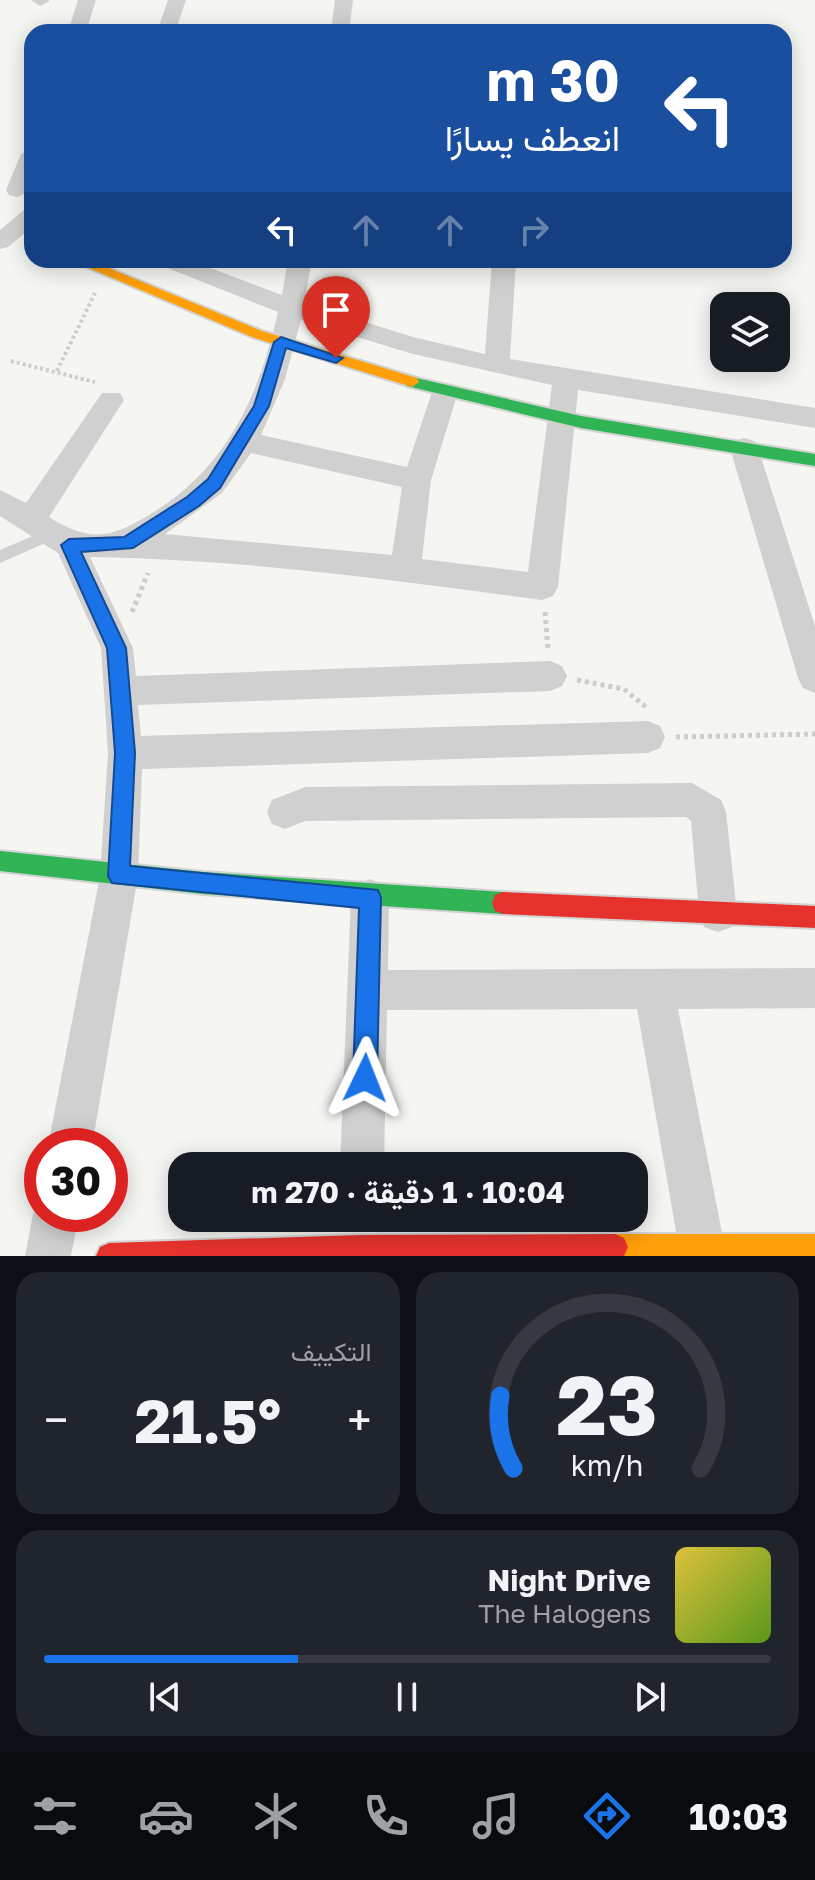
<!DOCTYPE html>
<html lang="ar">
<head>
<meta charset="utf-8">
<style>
	:root { --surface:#171b24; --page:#20242c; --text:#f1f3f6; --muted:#9ea1a6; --line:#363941; --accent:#1a73e8 }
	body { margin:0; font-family:"Golos Text",Vazirmatn,sans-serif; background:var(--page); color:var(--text); direction:rtl; height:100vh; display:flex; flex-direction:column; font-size:30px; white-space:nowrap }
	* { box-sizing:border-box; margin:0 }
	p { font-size:26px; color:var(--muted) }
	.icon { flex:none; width:44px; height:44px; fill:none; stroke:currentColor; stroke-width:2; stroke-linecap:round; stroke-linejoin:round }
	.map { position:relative; height:1256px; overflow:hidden; direction:ltr }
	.drawer { display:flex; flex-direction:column; gap:16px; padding:16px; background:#0d0f14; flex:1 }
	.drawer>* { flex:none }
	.banner { position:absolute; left:24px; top:24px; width:768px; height:244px; border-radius:24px; box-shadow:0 4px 20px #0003; direction:rtl; background:#1a4fa0; color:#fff; overflow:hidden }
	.controls { position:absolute; left:710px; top:292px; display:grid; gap:16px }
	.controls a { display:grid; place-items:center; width:80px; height:80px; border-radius:16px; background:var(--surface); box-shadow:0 4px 20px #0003; font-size:40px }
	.speed { position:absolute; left:24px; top:1128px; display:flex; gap:16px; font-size:40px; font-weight:700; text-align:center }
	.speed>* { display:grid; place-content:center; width:104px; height:104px; border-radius:50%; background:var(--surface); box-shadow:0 4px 20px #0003; line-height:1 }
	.speed .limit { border:12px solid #d22; background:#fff; color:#111 }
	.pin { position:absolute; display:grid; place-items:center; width:68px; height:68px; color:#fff; margin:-82px -34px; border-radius:50% 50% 50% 0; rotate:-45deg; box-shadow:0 0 8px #0007 }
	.pin .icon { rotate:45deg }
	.me { position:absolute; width:88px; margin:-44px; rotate:2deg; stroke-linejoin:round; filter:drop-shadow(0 0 6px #0008) }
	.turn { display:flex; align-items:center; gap:28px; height:168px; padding:0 40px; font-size:36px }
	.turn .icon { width:104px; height:104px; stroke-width:2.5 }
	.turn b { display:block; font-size:56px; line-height:68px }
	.lanes { display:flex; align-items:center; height:76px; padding:0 40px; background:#0003; justify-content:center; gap:40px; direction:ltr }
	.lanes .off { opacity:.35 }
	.big { font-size:60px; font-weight:700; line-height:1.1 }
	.drawer .tile { flex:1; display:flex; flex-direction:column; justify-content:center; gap:12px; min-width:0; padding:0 28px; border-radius:24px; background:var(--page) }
	.drawer .dial { align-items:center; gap:0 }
	.dial svg { height:208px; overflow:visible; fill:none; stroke:var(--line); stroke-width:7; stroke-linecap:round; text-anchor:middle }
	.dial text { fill:var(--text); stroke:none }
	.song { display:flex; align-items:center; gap:24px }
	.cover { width:96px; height:96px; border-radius:12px; background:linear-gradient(135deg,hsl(50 70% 55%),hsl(90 70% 35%)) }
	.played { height:8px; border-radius:4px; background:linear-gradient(90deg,var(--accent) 35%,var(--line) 35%) }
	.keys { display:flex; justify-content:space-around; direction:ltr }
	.heat { display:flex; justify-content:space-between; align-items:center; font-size:44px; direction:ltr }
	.drawer .tiles { flex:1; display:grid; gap:16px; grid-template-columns:1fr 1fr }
	.tile:last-child { grid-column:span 2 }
	.trip { position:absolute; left:168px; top:1152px; width:480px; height:80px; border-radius:24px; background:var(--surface); box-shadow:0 4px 20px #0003; font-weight:700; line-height:80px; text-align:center; direction:rtl }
	.dock { display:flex; height:128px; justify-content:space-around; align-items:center; background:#090b0e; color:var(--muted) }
	.dock .icon { width:56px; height:56px }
	.dock .selected { color:var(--accent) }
	.dock b { font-size:36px; color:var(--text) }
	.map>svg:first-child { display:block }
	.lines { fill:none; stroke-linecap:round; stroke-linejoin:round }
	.fast-casing { stroke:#d2d3d3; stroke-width:4 }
	.slow-casing { stroke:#d2d3d3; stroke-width:4 }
	.jam-casing { stroke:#d2d3d3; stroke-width:4 }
	.path-far1 { stroke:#cccdcd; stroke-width:4; stroke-dasharray:3 3; stroke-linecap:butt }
	.path { stroke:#cccdcd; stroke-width:5; stroke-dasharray:4 4; stroke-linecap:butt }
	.lane { fill:#d0d0d1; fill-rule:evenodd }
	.street { fill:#d0d0d1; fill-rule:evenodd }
	.fast { fill:#30b455; fill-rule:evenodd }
	.slow { fill:#ff9f0a; fill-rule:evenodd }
	.jam { fill:#e5322d; fill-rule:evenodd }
	.route { fill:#1a73e8; stroke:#114b97; stroke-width:2 }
</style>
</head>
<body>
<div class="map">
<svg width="815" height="1256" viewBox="0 0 815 1256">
	<rect width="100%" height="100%" fill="#f5f5f2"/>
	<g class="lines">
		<g class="fast-casing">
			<path id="fast" d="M412,377l169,39 234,38v12l-234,-38 -174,-42v-8z
				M0,851l203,21 300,20 8,3 3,8 -3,8 -8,3 -300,-20 -203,-23z"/>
		</g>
		<g class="slow-casing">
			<path id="slow" d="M70,260h19l173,71 155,47 2,4 -7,5 -160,-50z
				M615,1234h200v22h-209l-4,-9 4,-9z"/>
		</g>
		<g class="jam-casing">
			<path id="jam" d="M503,892l312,14v22l-312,-14 -8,-3 -3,-8 3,-8z
				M615,1234l9,4 4,9 -4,9h-528l4,-9 9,-4 251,-8z"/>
		</g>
		<path class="path-far1" d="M11,361l84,21
			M57,371l38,-78"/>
		<path class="path" d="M132,612l16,-39
			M545,612l3,38
			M577,680l47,9 22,18
			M676,737l139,-3"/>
		<path class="lane" d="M54,527l7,6 -2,4 -59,26v-13z"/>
		<path class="street" d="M31,0h18v1l-9,5z
			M78,0h18l-10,32h-18z
			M168,0h18l-11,32h-18z
			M335,0h18l-4,32h-18z
			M32,148c0,16 5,44 -15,49l-8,-2 -3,-5 15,-36z
			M32,208v19l-24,20 -8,2v-19l24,-20z
			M156,260h33l93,35 6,-35h24l-8,43 109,34 72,17 7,-94h24l-6,99 305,49v20l-237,-38 -20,197 -5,9 -11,4c-150,-20 -301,-41 -452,-43l43,91 3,28 414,-15 12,5 5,10 -5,10 -12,5 -412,14 3,31 507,-15 12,5 5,11 -5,11 -12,5 -506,16 -4,107 -46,270h-44l52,-270 8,-123 -7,-105 -43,-95 -58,-37v-26l26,13 76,-110h18l4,7 -75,117c40,25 61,22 100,-2 77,-46 110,-118 129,-203l-118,-47zM301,320l112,34 139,31 -24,187 -106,-13 9,-79 27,-88 -4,-7h-18l-4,7 -25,75 -146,-32 24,-56zM251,453l151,34 -10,68 -227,-21 57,-41z
			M744,438l10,3 4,7 57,178v67l-12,-5 -5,-10 -68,-230 4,-7z
			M692,783l29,17 5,12 11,101 -5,14 -14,5 -14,-5 -5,-14 -8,-92 -5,-4 -381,4 -20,8 -13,-5 -5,-12 5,-12 33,-13z
			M370,879l13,6 6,13 -1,72 427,-2v40l-137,1 47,239 -3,8h-40l-3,-8 -42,-239 -250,1 -3,156h-44l11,-268 6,-13z
			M42,1197v17h37l-8,42h-46l8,-42z"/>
		<use href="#fast" class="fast"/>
		<use href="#slow" class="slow"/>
		<use href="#jam" class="jam"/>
	</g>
	<path class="route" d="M281,337l62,21 -7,5 -50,-15 -17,58 -49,82 -21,18 -66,42 -52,4 45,96 9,105 -5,113 248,24 3,8 -4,180 -3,8 -9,4 -9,-4 -3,-8 6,-170 -247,-25 -4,-7 7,-123 -8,-105 -46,-103 8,-6 55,-2 63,-40 21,-18 46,-73 20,-64z"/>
</svg>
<div class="controls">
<a><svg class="icon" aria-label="layers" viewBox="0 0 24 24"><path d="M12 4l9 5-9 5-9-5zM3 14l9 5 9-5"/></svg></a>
</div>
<div class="speed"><div class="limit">30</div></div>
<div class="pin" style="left:336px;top:358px;background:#d93025"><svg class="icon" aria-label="arrive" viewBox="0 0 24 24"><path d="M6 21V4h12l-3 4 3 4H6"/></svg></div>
<svg class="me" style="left:365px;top:1078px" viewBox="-20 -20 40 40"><path d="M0-17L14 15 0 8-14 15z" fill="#1a73e8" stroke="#fff" stroke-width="4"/></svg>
<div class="trip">10:04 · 1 دقيقة · 270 m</div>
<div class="banner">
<div class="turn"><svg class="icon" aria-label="left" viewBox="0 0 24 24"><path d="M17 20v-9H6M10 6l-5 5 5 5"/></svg><div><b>30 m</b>انعطف يسارًا</div></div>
<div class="lanes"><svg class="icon" aria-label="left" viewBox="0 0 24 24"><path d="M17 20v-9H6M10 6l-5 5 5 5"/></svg><svg class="icon off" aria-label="ahead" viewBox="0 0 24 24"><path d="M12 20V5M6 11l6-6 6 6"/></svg><svg class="icon off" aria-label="ahead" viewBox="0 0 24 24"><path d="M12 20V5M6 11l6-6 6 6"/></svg><svg class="icon off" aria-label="right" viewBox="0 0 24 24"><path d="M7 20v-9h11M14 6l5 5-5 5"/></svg></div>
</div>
</div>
<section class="drawer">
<div class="tiles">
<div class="tile dial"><svg viewBox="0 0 100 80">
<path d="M14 69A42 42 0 1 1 86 69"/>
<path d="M14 69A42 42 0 0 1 9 41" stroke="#1a73e8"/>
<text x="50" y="56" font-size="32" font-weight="700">23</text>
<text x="50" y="72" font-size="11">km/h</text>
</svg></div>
<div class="tile"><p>التكييف</p>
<div class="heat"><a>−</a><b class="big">21.5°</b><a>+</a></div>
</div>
<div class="tile">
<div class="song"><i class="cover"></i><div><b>Night Drive</b><p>The Halogens</p></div></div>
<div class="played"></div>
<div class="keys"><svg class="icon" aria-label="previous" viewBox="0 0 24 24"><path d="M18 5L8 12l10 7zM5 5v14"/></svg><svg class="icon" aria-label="pause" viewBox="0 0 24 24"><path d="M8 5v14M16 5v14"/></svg><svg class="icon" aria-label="next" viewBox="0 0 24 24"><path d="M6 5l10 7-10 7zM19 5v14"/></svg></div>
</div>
</div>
</section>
<nav class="dock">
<b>10:03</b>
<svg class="icon selected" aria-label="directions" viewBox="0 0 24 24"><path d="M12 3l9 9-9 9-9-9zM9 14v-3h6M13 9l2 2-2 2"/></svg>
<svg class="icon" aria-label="music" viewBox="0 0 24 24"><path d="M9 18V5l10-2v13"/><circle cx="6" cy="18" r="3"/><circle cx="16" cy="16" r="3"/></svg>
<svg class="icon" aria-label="phone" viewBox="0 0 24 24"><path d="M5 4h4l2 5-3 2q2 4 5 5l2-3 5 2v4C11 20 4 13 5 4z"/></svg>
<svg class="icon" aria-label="climate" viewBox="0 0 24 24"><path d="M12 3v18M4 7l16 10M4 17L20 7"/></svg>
<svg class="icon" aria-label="car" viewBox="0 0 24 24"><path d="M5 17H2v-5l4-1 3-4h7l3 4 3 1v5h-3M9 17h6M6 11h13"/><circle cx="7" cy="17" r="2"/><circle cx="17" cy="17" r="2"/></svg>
<svg class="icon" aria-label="filters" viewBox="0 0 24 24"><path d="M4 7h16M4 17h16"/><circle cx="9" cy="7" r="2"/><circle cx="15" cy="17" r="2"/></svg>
</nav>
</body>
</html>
